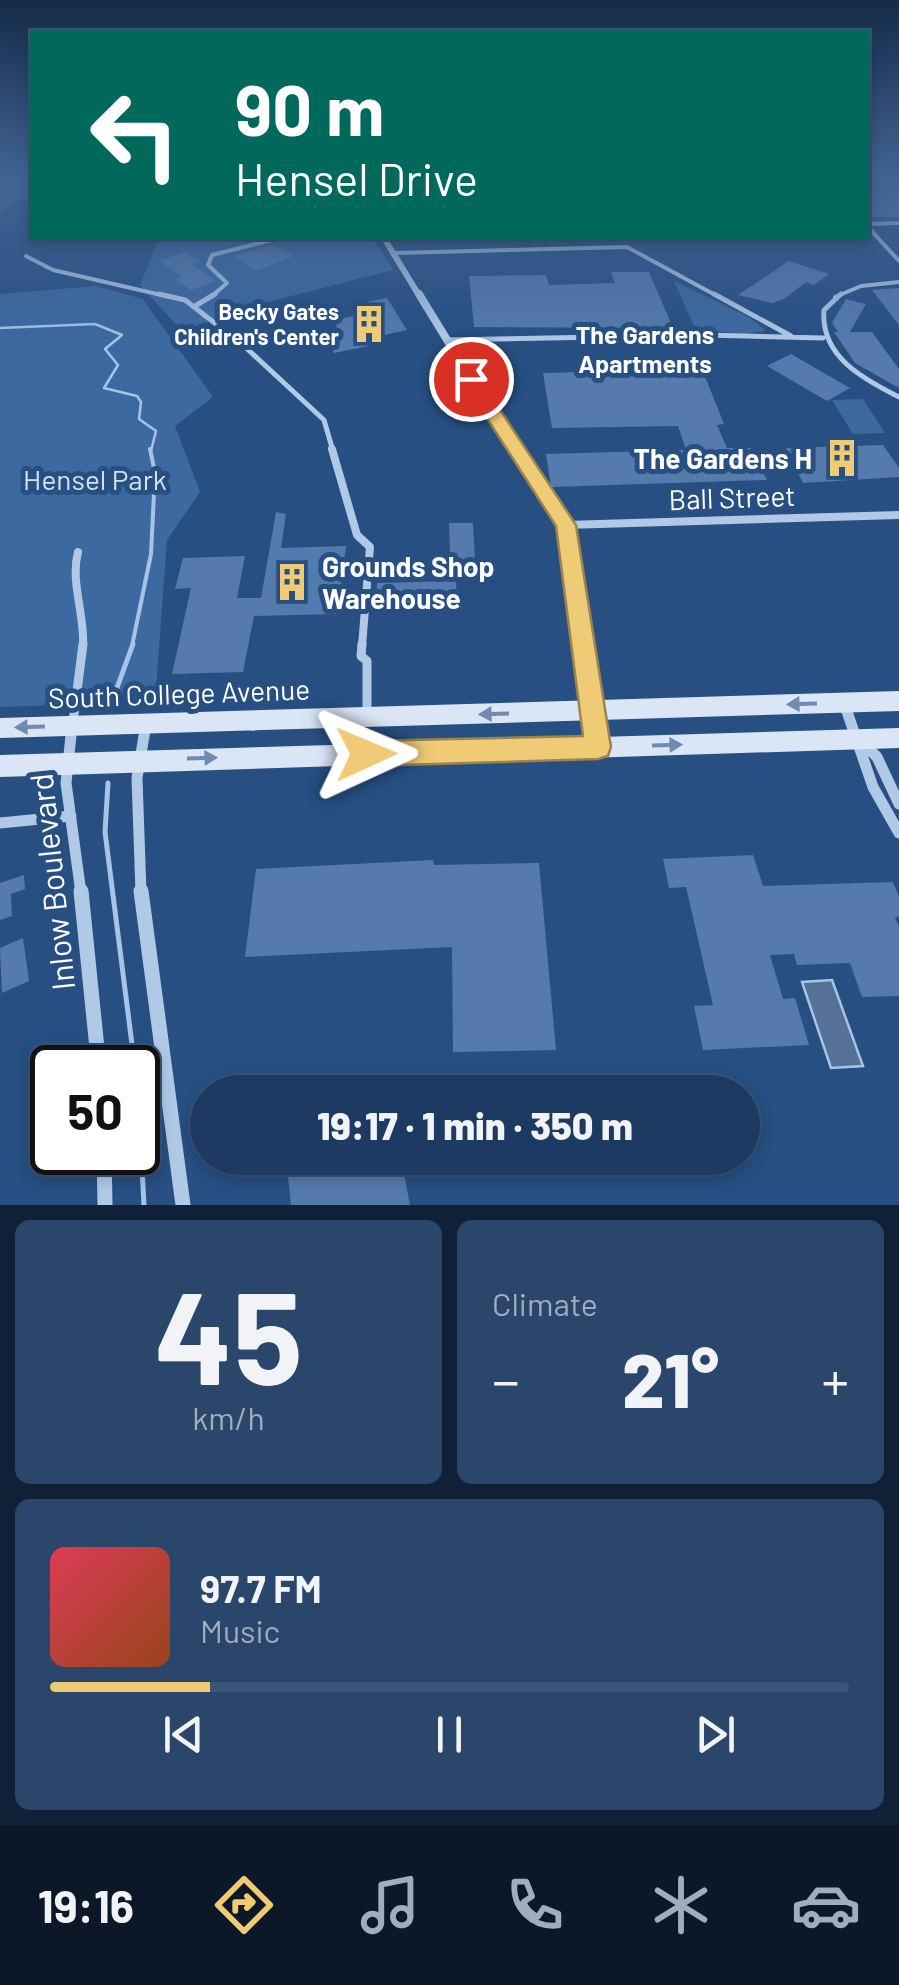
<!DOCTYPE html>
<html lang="en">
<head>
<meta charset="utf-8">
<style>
	:root { --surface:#1d3b62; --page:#2a466b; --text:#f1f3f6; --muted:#a0adbe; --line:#3b5577; --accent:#efcb76 }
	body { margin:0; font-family:Barlow,sans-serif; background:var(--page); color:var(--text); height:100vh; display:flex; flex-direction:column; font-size:38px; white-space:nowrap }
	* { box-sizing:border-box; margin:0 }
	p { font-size:32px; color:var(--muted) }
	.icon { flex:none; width:55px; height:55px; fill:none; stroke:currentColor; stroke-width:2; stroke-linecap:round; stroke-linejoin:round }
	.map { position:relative; height:1205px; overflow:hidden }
	.side { display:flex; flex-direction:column; gap:15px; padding:15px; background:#102036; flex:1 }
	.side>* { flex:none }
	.top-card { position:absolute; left:30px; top:30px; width:840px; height:210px; border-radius:0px; box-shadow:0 5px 15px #0003,0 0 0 2px var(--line); background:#00695c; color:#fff; overflow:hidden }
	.speed { position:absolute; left:30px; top:1045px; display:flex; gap:20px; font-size:50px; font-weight:700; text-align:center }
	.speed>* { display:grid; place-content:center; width:130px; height:130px; border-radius:50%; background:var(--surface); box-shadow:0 5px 15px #0003,0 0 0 2px var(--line); line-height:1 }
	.speed .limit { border:5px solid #111; border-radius:15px; background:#fff; color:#111 }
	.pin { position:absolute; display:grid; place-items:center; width:85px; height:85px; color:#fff; margin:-42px; border:5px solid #fff; border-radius:50%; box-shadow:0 2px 10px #0007 }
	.me { position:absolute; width:110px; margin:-55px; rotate:89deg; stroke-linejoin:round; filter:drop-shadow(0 0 8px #0008) }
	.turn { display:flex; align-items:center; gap:35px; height:210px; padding:0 40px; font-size:45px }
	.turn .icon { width:130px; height:130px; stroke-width:2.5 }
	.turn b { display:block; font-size:70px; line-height:85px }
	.big { font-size:75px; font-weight:800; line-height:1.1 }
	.side .card { flex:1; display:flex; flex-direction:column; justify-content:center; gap:15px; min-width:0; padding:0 35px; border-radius:15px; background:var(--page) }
	.side .dial { align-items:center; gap:0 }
	.dial b { font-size:130px; line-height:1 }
	.song { display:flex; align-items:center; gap:30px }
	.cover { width:120px; height:120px; border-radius:15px; background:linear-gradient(135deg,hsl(350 70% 55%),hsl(20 70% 35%)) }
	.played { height:10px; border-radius:5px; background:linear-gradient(90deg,var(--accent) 20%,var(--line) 20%) }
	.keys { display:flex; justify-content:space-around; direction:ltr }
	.heat { display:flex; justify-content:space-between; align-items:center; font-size:55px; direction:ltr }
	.side .tiles { flex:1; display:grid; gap:15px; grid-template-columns:1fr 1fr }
	.card:last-child { grid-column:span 2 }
	.trip { position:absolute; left:190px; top:1075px; width:570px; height:100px; border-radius:50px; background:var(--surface); box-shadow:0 5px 15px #0003,0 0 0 2px var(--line); font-weight:800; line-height:100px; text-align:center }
	.tab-bar { display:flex; height:160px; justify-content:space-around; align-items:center; background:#0c1827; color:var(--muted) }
	.tab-bar .icon { width:70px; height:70px }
	.tab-bar .current { color:var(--accent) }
	.tab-bar b { font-size:45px; color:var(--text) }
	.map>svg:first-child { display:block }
	.green { fill:#3c699f }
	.water { fill:#557195; stroke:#a5c4e7; stroke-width:2.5 }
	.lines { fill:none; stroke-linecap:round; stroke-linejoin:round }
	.stream-far2 { stroke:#a5c4e7; stroke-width:2.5 }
	.stream-far1 { stroke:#a5c4e7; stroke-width:4 }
	.stream { stroke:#a5c4e7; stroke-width:5 }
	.building { fill:#547bac }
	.service-far3 { stroke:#b0c9e7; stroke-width:4 }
	.service-far2 { stroke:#b0c9e7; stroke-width:5 }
	.service-far1 { stroke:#b0c9e7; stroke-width:8 }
	.service { stroke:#b0c9e7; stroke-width:9 }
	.minor-far4 { stroke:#b0c9e7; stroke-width:6 }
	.minor-far3 { stroke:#b0c9e7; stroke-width:8 }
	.minor-far2 { stroke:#b0c9e7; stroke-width:9 }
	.minor-far1 { stroke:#b0c9e7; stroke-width:11 }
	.minor { stroke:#b0c9e7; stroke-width:15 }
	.secondary { fill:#dae6f6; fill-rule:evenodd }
	.oneway { fill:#6f8bb0 }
	.route { fill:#efcb76; stroke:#9b844d; stroke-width:2.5 }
	.labels { text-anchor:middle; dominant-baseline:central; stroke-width:10; stroke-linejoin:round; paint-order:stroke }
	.far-poi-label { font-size:22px; font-weight:bold; fill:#fff; stroke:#274f82; text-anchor:end }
	.far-neighbourhood-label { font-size:25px; font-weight:bold; fill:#fff; stroke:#274f82 }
	.poi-label { font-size:28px; font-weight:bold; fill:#fff; stroke:#274f82; text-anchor:end }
	.park-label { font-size:28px; fill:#d3e3f5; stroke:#274f82 }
	.street-label { font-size:28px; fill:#fff; stroke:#274f82 }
	.near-street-label { font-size:32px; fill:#fff; stroke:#274f82 }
</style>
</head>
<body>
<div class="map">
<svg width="899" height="1205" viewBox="0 0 899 1205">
	<rect width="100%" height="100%" fill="#274f82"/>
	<path class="green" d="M0,174h32v25h-15l-17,13z
		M159,238h214l20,32 -141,36 -70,25 -42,-46z
		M674,281l75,36 17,14 -26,3 -45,-6z
		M96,286l47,13 70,98 -38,29 25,66 -33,48 -12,162 -155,5v-413z
		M863,399l22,34 -32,1 -21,-34z"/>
	<path class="water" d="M832,980l31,86 -32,2 -29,-86z"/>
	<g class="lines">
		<path class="stream-far2" d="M0,180l22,-6
			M0,328l95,-4 27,11 -17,14 13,16 -14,23 33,8 4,6 -2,17 17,12 -5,20"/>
		<path class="stream-far1" d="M132,646l19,-92 4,-81 -5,-24"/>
		<path class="stream" d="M114,696l19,-52
			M108,783l-3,49 30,236
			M138,1093l6,112"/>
	</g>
	<path class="building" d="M868,176h31v41h-31z
		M274,245l20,11 -38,15 -23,-15z
		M184,252l15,10 -7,2 24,17 -25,9 -15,-10 6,-3 -22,-16z
		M789,261l40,13 -15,11 -8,-3 -22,17 -12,4 -34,-8z
		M611,272h38l24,56 -199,-1 -5,-51 77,-1 3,10 66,-2z
		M899,288v37l-27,-35z
		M387,298l20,32 -41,9 3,7 -35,7 -6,-14 13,-2 -7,-17 37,-7 -5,-11z
		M846,299l20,5 -16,28h22l27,37v19l-44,-25 -21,-31h4l-6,-9z
		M791,354l59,34 -23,13 -60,-35z
		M702,369l22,55 -7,1 10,23h24l16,32 -216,7 -5,-33 140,-4 -8,-24 -126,2 -9,-55z
		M883,445l16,23v9l-96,6 -17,-35z
		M276,512l10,2 -5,34 65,-2 -8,68 -84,2 -11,56 -71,2 19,-86 -16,1 8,-31 62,-2 -8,42h24z
		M449,523h24l3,55h-25z
		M456,581l1,22 -81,2 1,-22z
		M753,855l10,31 130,-4 6,15v19l-4,2 4,9v69l-37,1 -12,-34 -53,2 -3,-11 -24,1 13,44 12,-1 14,47 -106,5 -9,-44 19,-1 -27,-118 -17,1 -6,-29z
		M433,860l1,5 105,-2 17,187 -103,2 -1,-105 -207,10 11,-88z
		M24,875l1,14 -14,5 1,22 -12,4v-37z
		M23,938l6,43 -27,12 -2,-45z
		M286,1158h115l9,47h-119z"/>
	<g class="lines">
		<path class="service-far3" d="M868,224l31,-1
			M868,227l31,34
			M395,253l232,-6 92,50
			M26,256l27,14 117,27
			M211,297l16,-14 -19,-18 4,-10 67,-17
			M835,297l26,-11 38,-4"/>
		<path class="service-far2" d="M159,294l26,6 58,45 81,75 9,31
			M714,294l77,42
			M841,294l-17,16c-4,46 39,69 75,87
			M195,306l20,-12
			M447,340l259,-5 117,3"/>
		<path class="service-far1" d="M332,449l25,86 13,12 -8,99
			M566,525l333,-10
			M78,552c-8,30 7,63 5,94"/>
		<path class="service" d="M362,644l-1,12 6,5v52
			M73,722l10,-78"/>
		<path class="minor-far4" d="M384,238l36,59"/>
		<path class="minor-far3" d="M419,294l96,157"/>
		<path class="minor-far2" d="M514,449l52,76 18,121"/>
		<path class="minor-far1" d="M583,644l15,102
			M844,703l29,84 26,46
			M72,726l-6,57 15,110
			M861,741l16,16 22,47
			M0,823l71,-7
			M141,893l-4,-115 9,-54"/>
		<path class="minor" d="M81,891l18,177
			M141,891l42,314
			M104,1152l1,53"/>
		<path class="secondary" d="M899,691v20l-899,27v-20z
			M899,728v20l-899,29v-22z"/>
	</g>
	<defs><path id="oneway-solid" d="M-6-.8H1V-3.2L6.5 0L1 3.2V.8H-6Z" transform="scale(2.5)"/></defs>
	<g class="oneway">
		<use href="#oneway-solid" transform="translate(802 704) rotate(178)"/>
		<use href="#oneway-solid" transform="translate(494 714) rotate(178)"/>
		<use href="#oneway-solid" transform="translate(30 727) rotate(178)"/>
		<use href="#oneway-solid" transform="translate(667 745) rotate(-2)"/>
		<use href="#oneway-solid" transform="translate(202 758) rotate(-2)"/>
	</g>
	<linearGradient id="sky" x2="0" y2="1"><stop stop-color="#152b48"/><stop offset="0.51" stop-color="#416392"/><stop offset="1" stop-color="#416392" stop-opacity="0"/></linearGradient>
	<rect width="899" height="342" fill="url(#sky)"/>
	<path class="route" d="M471,374l6,1 99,150 35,222 -3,9 -10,3 -232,7 -9,-4 -4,-8 4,-9 9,-4 217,-5 -27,-210 -94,-147z"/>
	<defs>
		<g id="building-bare" transform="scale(3)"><path d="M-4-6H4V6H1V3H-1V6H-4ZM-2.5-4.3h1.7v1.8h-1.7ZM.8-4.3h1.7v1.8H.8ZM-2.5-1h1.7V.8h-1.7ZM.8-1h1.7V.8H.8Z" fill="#efcb76" stroke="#274f82" stroke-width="2.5" paint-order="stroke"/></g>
	</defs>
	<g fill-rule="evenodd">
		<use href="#building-bare" x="369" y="324"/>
		<use href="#building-bare" x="842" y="458"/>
		<use href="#building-bare" x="292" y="582"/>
	</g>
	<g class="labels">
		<g class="far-poi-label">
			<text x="339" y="311">Becky Gates<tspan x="339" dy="25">Children's Center</tspan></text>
		</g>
		<g class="far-neighbourhood-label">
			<text x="645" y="334">The Gardens<tspan x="645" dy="29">Apartments</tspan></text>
		</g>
		<g class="poi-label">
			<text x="812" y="458">The Gardens H</text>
			<text x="322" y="566" text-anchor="start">Grounds Shop<tspan x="322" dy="32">Warehouse</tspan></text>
		</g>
		<g class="park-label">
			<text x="95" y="479">Hensel Park</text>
		</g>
		<g class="street-label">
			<text transform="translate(732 497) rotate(-2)">Ball Street</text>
			<text transform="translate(179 693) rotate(-2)">South College Avenue</text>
		</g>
		<g class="near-street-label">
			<text transform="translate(51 882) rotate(-96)">Inlow Boulevard</text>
		</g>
	</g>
</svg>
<div class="speed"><div class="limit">50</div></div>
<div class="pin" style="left:471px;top:379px;background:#d93025"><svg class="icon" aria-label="arrive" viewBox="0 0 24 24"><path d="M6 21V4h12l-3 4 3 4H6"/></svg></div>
<svg class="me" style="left:366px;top:754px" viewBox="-20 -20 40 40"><path d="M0-17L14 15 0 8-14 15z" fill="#efcb76" stroke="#fff" stroke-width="4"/></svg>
<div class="trip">19:17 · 1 min · 350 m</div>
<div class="top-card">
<div class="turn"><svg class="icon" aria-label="left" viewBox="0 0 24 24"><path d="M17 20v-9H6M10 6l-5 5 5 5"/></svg><div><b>90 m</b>Hensel Drive</div></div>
</div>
</div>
<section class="side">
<div class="tiles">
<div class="card dial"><b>45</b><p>km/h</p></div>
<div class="card"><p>Climate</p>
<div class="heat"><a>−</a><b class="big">21°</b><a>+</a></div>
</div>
<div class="card">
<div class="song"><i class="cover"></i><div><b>97.7 FM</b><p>Music</p></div></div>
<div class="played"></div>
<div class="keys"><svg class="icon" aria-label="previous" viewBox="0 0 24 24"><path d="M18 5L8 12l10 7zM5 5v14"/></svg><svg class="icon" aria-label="pause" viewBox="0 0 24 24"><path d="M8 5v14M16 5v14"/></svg><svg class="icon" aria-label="next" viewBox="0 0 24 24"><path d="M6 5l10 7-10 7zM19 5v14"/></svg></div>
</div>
</div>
</section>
<nav class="tab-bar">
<b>19:16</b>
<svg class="icon current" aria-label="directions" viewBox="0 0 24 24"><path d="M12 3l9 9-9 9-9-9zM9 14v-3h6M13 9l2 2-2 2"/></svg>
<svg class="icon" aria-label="music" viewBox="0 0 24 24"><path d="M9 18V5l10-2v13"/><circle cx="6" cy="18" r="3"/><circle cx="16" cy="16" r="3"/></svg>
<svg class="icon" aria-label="phone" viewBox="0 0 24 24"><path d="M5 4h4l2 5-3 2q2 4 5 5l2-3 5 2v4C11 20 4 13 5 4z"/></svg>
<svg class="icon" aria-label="climate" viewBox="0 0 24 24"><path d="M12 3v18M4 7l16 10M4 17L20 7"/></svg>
<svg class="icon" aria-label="car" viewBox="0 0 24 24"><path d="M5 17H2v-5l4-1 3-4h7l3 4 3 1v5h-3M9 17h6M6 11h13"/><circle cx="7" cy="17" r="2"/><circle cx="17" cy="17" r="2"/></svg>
</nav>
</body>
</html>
